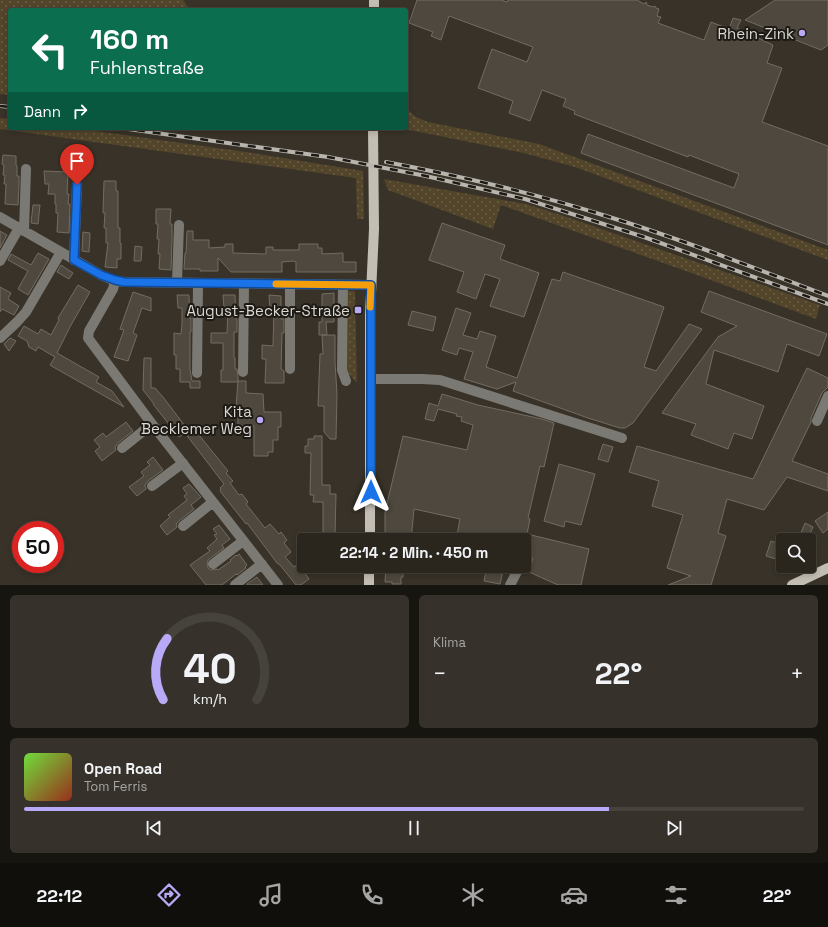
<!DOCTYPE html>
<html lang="de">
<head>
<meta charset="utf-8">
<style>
	:root { --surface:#2a261e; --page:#36322b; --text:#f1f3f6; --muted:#a5a5a4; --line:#46433c; --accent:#b9aaf7 }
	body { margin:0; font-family:"Space Grotesk",sans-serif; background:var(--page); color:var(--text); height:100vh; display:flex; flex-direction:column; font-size:15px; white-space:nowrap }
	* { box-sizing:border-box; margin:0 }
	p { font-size:13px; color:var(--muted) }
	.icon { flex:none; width:22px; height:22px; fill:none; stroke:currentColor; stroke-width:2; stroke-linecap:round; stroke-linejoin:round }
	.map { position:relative; height:585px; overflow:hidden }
	.panel { display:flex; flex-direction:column; gap:10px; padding:10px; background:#171510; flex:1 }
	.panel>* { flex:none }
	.guide { position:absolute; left:8px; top:8px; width:400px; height:122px; border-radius:4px; box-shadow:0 2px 6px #0003,0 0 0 1px var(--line); background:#0b6e4f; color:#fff; overflow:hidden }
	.tools { position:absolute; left:776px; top:533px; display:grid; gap:8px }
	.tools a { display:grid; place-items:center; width:40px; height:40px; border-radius:4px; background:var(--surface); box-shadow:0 2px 6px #0003,0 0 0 1px var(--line); font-size:20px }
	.speed { position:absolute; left:12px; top:521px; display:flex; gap:8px; font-size:20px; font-weight:700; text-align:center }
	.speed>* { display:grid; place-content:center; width:52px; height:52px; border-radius:50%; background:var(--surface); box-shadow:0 2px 6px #0003,0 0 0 1px var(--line); line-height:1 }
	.speed .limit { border:6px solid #d22; background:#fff; color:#111 }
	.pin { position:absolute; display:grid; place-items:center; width:34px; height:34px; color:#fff; margin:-41px -17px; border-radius:50% 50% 50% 0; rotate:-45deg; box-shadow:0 0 4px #0007 }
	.pin .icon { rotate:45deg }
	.me { position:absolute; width:44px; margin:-22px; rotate:0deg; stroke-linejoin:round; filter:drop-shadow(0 0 3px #0008) }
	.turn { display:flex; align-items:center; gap:14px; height:84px; padding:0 16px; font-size:18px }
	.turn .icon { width:52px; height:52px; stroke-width:2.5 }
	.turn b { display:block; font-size:28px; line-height:34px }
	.then { display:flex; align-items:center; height:38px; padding:0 16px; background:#0003; gap:8px; font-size:15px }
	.big { font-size:30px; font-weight:700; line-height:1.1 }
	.panel .widget { flex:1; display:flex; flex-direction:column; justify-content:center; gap:6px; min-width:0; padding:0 14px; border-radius:6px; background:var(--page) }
	.panel .dial { align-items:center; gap:0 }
	.dial svg { height:104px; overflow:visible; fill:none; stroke:var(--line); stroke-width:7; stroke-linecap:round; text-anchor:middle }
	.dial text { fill:var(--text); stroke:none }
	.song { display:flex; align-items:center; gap:12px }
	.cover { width:48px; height:48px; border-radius:6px; background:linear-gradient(135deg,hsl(100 70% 55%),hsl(10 70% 35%)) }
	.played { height:4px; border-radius:2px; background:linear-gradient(90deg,var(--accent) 75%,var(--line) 75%) }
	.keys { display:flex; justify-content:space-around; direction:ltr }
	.heat { display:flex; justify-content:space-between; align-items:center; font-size:22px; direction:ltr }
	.panel .tiles { flex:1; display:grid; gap:10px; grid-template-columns:1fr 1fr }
	.widget:last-child { grid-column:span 2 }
	.trip { position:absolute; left:297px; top:533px; width:234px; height:40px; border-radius:4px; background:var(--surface); box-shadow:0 2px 6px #0003,0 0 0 1px var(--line); font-weight:700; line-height:40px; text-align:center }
	.tabs { display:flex; height:64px; justify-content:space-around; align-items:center; background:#110f0c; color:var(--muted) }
	.tabs .icon { width:28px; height:28px }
	.tabs .current { color:var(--accent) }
	.tabs b { font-size:18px; color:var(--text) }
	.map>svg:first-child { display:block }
	.grass { fill:url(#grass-dots) }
	.building { fill:#4e483e; stroke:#736c61 }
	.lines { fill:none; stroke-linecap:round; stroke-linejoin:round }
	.minor { stroke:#7b7973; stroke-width:10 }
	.major { stroke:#c3beb3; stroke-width:10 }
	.rail-casing { stroke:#b9b5ae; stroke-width:4 }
	.rail { stroke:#1d1a16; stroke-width:2.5; stroke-dasharray:8; stroke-linecap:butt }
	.route-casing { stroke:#114b97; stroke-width:10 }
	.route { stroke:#1a73e8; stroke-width:7 }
	.slow { stroke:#f59e0b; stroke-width:7 }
	.poi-dot { fill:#b9aaf7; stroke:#1d1a16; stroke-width:1.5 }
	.labels { text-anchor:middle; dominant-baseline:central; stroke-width:4; stroke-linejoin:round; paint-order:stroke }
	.poi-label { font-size:15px; fill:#dcd9d3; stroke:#1d1a16; text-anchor:end }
</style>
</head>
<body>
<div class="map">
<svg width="828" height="585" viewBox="0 0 828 585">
	<defs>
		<pattern id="grass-dots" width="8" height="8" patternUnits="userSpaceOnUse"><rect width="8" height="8" fill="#53452a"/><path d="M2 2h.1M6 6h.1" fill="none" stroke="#6b5f48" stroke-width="1.8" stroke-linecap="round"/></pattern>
	</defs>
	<rect width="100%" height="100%" fill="#383228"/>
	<path class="grass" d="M0,0h183l7,10h-180v85l-10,-1z
		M406,108l10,9 12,5 111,22 289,106v10l-253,-93 -51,-14 -124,-25h6z
		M0,118l10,1v9h64l179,25 110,18 1,48h-7l-1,-41 -356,-49z
		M384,179l142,25 38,12 256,89 -4,14 -119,-44 -196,-70 -8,24 -105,-39z
		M348,291h7l2,91 -2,-1 -8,-10z"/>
	<path class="building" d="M417,0h84l6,2 1,-2h129l7,4 2,-2 1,3 6,2 2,-1 1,2 3,1 -2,7 4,1 -3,6 46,17 7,-18 18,7 4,-11 8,2 -4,8 36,17 -6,18 15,5 -20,54 66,24v99l-247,-92 7,-19 146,54 5,-14 -50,-19 -1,2 -114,-43 1,-3 -12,-5 3,-7 -24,-9 -12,31 -21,-8 4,-12 -35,-13 14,-39 35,13 6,-15 -84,-31 -8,24 -10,-4 2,-4 -24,-9z
		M775,0h53v45l-7,5 -76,-30z
		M3,155l13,1v9l1,1v10h2v9l-1,20 -13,-1 1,-20h-2l1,-9h-2l1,-10 -2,-1z
		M44,171l24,1 -1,22h2l-1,10h2l-1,29 -12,-1 1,-19h-2v-9h-1v-10h-7l1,-10h-4z
		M104,181h12v10h2v37h2v15h1v16h-4v9l-12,-1 3,-24h-2v-15h-2l1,-15h-2z
		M33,205h7l-2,19 -7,-1z
		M156,209h15l-1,15h2v15l-1,31 -12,-1 1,-15h-2l1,-15h-2l1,-15h-2z
		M442,223l63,22 -5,14 39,14 -15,44 -34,-11 10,-27 -15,-5 -9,25 -19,-7 7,-20 -35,-12z
		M0,231l7,4 -7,13z
		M187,231h6v9h16v8l16,-1v-3h8v9l33,1v-7h7v3h26v-6h19v4h4v6l21,-1v9h13v10h-60v-10l-3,-1 -11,1v10h-51l-13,-14v13h-18v-2h-16l1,-16h1z
		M83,232l7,1 -1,19 -7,-1z
		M135,246l7,1 -1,14h-7z
		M38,253l11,6 -21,36 -10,-6 10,-18 -20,-11 3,-6 20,11z
		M61,265l12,8 -4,6 -12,-7z
		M563,272l101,35 -20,60 12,4 33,-47 13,5 -69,94 -8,5h-5l-32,-10 -75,-27 3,-9 -19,7 -33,-10 9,-27 -14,-4 -2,7 -15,-5 14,-42 15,5 -8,22 14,4 3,-8 16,5 -10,31 31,11 35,-99 8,2z
		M78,285l12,7 -19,33 -14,28 42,24 -3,5 16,9 12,16 -69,-39 -5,-3 5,-8 -17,-10 -2,4 -7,-4 -2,-6 -9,-5 6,-10 14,8 3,-5 10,6 8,-15 -1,-2z
		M0,287l11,6 -3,6 11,7 -5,9 -12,-6 -2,3z
		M709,291l118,43 -8,22 -32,-12 -9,28 -64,-22 -8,34 58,22 -12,33 -18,-6 -6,16 -37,-14 5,-11 -34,-11 56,-76 19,-11 -36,-14z
		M133,292l18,6v13l-9,-3 -9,25 4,2 -9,26 -14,-4 10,-27 -4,-1z
		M334,293v29h-8l1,13h8v27l2,32 -1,45h-6l-6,-7v-26h-6l2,-52h3l-1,-19h5h-8v-13h3v-28z
		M177,295h12l1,24 1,-1v14h-1v37l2,12h8v7h-10v-6h-10v-13h-4v-14h-2v-22l7,1 1,-10v-16h-4z
		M223,295h12l1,24h1v13h-3v26h1v11h2l1,7v6h-17v-12h2v-27h-12v-10h16l1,-25h-4z
		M269,295l12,1v23h3v14h-2l-1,36 3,2v12h-19l1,-24h-4v-14l11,1 1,-37h-4z
		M412,311l24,6 -3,14 -25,-6z
		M10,338l6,3 -7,10 -5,-7z
		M144,358h7v30h4l8,9 25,33 3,-3 7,9 1,-1 29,36 -2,2 7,8 -3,2 9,12 3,-1 6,8 -2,2 19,24 5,-4 9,10 2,-2 6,8 -3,3 7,9 -6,5 9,10 4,-3 11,15 -8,6h-5l-16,-20 -3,-2 -30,-40 -1,1 -26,-33 1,-2 -1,-1 4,-4 -39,-51 -6,4 -26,-33h1l-11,-14z
		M807,368l21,10v9l-6,6 -11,25v4l-19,39 36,13v17l-41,-14 -23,33 -37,-11 -9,34 8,3 -15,49h-43l23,-9 -24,-8 16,-53 -31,-9 7,-25 -30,-9 8,-26 116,33z
		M238,381h8v12l17,1 1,18h17v15h-3v13h-5v12h-5v4h-14v-30h-16v-19h-2z
		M442,394l36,11 64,14 12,4 -10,44 -4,-1 -12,52 2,1 -3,15 62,15 -8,36h-23l-29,-13 4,-14 -9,-2v-16h-68l4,-21 -46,-10 -3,31h-26v-28l18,-76 64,14 6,-25 -12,-4 1,-4 -6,-1 1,-2 -19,-5 -4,12 -9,-2 4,-16 9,3z
		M126,422l7,9 -15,12 -3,4 1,3 -14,11 -7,-10 5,-4 -6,-7 9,-7 3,4z
		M314,436h8v49h8v9h6l-1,42h-1v4h-6v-4h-5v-34h-10l1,-7h-4l1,-42h-6v-7h3v-7h6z
		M603,444l10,3 -5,15 -10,-3z
		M153,457l10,13 -15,11 -3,4 1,4 -9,7 -8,-9 15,-11 -3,-4 9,-7 -3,-3z
		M559,464l36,10 -14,51 -16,-4 -1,6 -20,-6z
		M189,484l12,13 -10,8 3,4 -15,12 -3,3 1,3 -10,8 -7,-9 10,-9 -2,-2 19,-15 -3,-4 3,-2 -4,-6z
		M828,512v17l-5,4 -8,-12z
		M805,523l8,4 -6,13h-9z
		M219,525l11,14 -8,6 2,3 -15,11 -2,3 1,6 3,2 6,-1 1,1 13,-9 -1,-1 6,-5 1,1 2,-2 8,11 -2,2 1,1 -9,7 -1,-1 -14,11h-16l-16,-20 20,-14 -3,-3 10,-9 -3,-4 3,-1 -4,-5z
		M771,541l12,4v9l-5,-2 -2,7 -10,-3z
		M386,566h17v11h-2v7h-9v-2h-7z
		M487,566h17l-4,18 -16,-3z
		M257,577l6,8h-16v-1z"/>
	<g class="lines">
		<path class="minor" d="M0,217l101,58 14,6 9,1 247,3
			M24,231l2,-62
			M74,260l3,-75
			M0,261l19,-33
			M115,281l-2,8 -24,42 -1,7 64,86 126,161
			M177,282l2,-57
			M343,285l-1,85 4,11
			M0,338l17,-16 9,-10 35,-60
			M290,369v-85
			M243,372l1,-88
			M197,373l1,-90
			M371,379h51l18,1 182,58
			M817,421l11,-25
			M122,448l30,-24
			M152,486l31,-23
			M183,526l30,-24
			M213,564l30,-23
			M235,585l27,-21
			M510,585l9,-17"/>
		<path class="major" d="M374,10v-10
			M370,540v-225l4,-86 -1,-101
			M369,585v-19
			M792,585l36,-17"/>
		<g class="rail-casing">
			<path id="rail" d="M0,106l10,1
				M121,128l207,29 98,19 99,23 119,38 184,67
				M386,162c74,14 148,31 220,54 75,23 148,52 222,80"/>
		</g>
		<use href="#rail" class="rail"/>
	</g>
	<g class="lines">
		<g class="route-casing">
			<path id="route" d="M77,185l-3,75 27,15 14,5 9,2 247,3v207"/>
		</g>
		<use href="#route" class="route"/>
		<path class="slow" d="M276,284l95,1 -1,22"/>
	</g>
	<g class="poi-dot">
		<circle cx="802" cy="33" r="4"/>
		<rect x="354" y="306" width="8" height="8" rx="2"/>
		<circle cx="260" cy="420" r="4"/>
	</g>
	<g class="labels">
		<g class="poi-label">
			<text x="794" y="33">Rhein-Zink</text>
			<text x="350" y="310">August-Becker-Straße</text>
			<text x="252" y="411">Kita<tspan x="252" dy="17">Becklemer Weg</tspan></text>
		</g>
	</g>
</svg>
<div class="tools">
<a><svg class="icon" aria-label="search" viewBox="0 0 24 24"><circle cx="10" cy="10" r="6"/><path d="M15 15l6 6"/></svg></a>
</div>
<div class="speed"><div class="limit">50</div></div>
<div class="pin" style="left:77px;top:185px;background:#d93025"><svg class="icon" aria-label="arrive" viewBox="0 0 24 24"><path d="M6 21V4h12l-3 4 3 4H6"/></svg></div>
<svg class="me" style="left:371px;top:492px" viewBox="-20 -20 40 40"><path d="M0-17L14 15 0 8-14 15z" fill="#1a73e8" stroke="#fff" stroke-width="4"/></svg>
<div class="trip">22:14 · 2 Min. · 450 m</div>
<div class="guide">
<div class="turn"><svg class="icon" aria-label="left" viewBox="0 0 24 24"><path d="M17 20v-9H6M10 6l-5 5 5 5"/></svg><div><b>160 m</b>Fuhlenstraße</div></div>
<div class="then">Dann<svg class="icon" aria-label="right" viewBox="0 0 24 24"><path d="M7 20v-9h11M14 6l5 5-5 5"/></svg></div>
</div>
</div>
<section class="panel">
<div class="tiles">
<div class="widget dial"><svg viewBox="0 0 100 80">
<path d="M14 69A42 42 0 1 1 86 69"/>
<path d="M14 69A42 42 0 0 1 17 22" stroke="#b9aaf7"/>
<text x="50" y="56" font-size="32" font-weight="700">40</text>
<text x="50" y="72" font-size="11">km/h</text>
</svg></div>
<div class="widget"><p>Klima</p>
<div class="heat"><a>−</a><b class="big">22°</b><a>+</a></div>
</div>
<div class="widget">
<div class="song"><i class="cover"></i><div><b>Open Road</b><p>Tom Ferris</p></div></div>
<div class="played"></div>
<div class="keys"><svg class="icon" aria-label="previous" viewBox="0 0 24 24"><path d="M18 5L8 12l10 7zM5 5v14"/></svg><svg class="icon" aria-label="pause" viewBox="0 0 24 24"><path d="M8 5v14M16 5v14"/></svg><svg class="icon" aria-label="next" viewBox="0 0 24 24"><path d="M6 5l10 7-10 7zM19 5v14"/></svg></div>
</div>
</div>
</section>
<nav class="tabs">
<b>22:12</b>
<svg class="icon current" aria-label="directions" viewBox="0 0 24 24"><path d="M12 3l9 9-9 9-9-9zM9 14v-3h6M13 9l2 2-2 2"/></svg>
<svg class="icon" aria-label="music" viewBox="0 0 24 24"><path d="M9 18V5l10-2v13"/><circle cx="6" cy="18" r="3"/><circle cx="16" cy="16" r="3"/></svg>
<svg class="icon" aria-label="phone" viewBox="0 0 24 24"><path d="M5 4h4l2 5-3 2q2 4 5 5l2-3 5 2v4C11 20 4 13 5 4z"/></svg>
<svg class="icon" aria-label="climate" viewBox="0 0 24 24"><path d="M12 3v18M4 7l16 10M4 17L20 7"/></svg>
<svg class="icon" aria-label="car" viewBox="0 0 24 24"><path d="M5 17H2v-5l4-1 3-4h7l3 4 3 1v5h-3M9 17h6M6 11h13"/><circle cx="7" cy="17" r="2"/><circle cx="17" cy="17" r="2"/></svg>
<svg class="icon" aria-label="filters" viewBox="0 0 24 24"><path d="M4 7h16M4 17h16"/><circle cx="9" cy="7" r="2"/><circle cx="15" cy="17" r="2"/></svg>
<b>22°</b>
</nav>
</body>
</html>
